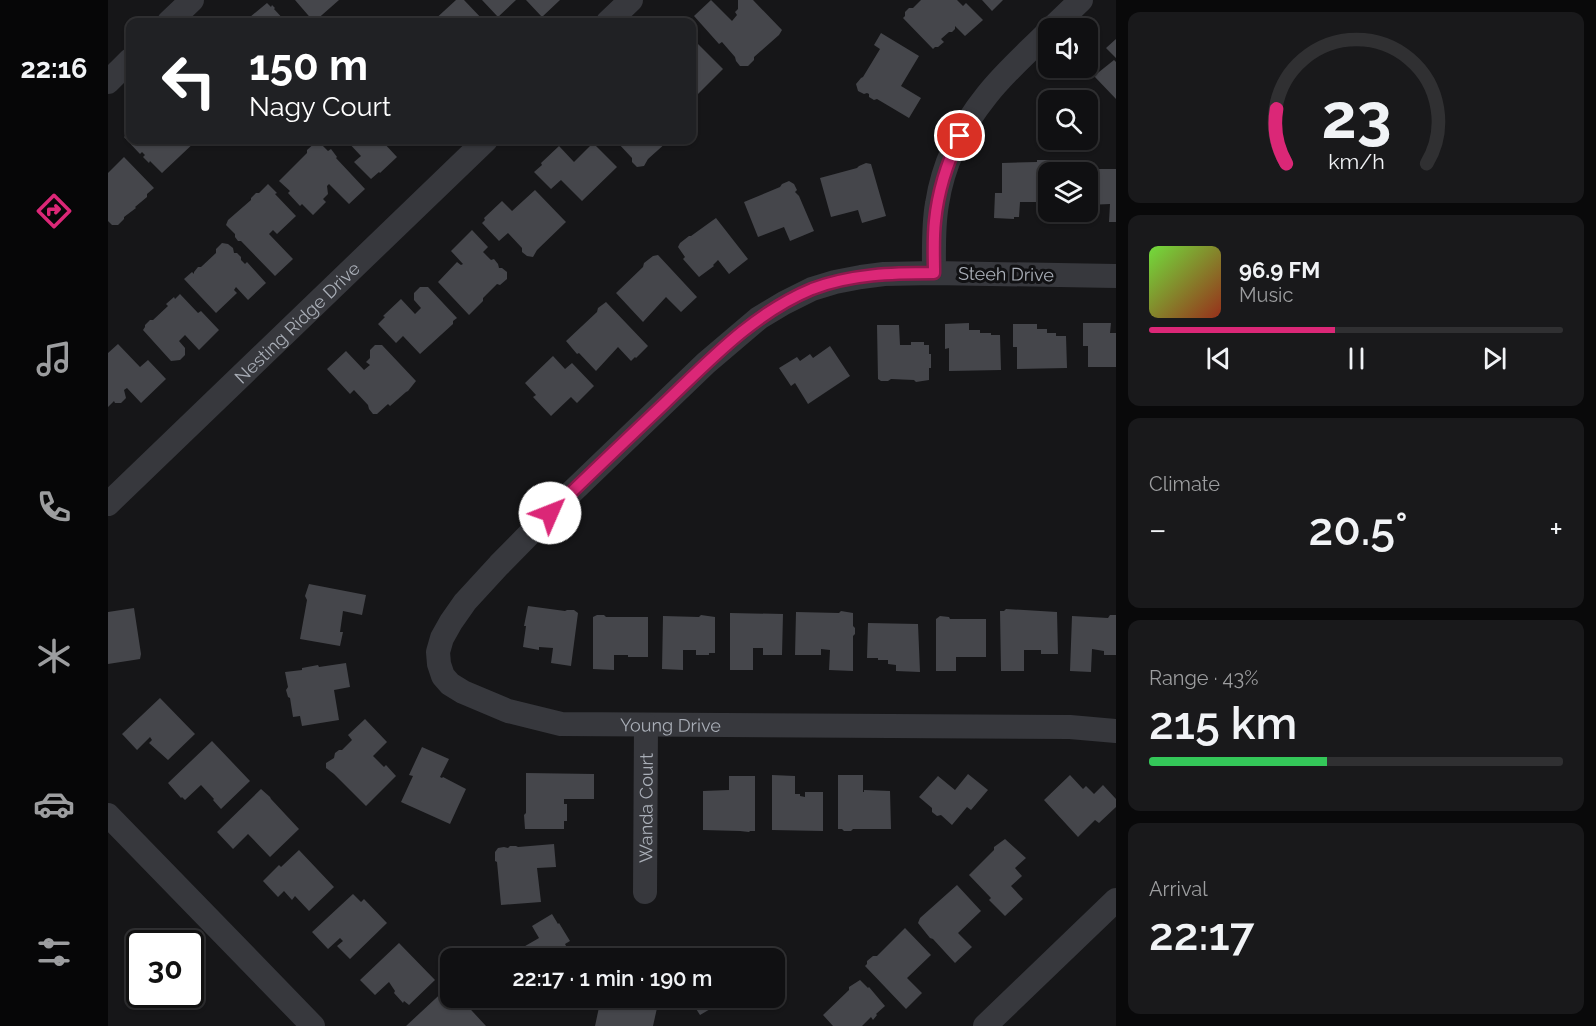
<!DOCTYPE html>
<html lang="en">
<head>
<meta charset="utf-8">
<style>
	:root { --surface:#101012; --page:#19191b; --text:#f1f3f6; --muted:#9c9d9f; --line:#303032; --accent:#db2777 }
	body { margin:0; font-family:Raleway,sans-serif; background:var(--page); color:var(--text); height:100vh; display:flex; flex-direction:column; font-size:22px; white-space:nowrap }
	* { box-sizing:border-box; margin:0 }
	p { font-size:20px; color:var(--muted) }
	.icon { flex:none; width:33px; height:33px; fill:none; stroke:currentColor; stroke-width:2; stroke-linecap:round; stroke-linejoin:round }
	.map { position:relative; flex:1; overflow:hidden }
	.details { display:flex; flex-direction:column; gap:12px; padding:12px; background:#09090a; width:480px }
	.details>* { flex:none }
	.top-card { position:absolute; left:18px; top:18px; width:570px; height:126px; border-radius:12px; box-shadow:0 2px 4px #0004,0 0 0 2px var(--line); background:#202124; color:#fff; overflow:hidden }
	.controls { position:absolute; left:930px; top:18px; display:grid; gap:12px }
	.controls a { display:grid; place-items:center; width:60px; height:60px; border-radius:12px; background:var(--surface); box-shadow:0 2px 4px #0004,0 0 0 2px var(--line); font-size:30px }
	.speed { position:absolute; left:18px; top:930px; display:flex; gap:12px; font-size:30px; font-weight:700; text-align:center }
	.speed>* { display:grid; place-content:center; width:78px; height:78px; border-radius:50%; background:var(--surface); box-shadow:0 2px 4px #0004,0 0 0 2px var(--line); line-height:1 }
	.speed .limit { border:3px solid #111; border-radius:9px; background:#fff; color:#111 }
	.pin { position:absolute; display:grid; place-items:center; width:51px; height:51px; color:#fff; margin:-26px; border:3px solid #fff; border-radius:50%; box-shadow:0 2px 6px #0007 }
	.me { position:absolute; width:66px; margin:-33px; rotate:46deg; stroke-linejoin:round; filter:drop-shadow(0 0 4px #0008) }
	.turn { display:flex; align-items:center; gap:21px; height:126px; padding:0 24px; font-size:27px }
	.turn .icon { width:78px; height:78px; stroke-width:2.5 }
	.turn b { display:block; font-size:42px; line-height:51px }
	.big { font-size:45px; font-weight:600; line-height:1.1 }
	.details .widget { flex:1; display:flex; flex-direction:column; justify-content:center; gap:9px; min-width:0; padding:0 21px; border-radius:12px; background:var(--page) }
	.details .dial { align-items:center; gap:0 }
	.dial svg { height:156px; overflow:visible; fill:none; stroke:var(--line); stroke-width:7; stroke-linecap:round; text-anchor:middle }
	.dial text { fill:var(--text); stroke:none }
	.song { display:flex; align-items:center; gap:18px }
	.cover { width:72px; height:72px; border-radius:9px; background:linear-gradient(135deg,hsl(100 70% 55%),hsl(10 70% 35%)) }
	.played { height:6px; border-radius:3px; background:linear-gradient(90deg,var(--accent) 45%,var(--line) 45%) }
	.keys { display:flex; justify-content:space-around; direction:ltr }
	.heat { display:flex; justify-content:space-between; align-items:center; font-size:33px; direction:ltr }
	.charge { height:9px; border-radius:4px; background:linear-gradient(90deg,#34c759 43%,var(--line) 0) }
	.trip { position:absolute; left:332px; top:948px; width:345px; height:60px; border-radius:12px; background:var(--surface); box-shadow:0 2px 4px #0004,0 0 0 2px var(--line); font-weight:600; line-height:60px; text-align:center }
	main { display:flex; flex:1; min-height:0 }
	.dock { display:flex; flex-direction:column; width:108px; justify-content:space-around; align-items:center; background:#060607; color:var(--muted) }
	.dock .icon { width:42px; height:42px }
	.dock .selected { color:var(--accent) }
	.dock b { font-size:27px; color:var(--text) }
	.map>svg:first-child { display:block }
	.building { fill:#45464b }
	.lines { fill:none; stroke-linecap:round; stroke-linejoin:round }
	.minor { stroke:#37383d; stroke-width:24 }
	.route-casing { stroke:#8e194d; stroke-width:15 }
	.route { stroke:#db2777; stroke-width:10 }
	.labels { text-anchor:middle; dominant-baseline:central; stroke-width:6; stroke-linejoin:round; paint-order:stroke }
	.street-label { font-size:18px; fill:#a9aeb7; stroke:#111113 }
</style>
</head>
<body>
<main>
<nav class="dock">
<b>22:16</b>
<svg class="icon selected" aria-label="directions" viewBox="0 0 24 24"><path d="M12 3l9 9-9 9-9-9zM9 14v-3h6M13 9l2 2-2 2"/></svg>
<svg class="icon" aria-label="music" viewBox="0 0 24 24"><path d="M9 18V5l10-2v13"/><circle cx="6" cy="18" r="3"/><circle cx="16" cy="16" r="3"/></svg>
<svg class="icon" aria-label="phone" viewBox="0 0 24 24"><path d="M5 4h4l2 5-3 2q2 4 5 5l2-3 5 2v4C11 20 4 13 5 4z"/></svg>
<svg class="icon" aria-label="climate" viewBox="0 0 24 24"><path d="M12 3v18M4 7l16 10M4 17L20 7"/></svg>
<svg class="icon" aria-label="car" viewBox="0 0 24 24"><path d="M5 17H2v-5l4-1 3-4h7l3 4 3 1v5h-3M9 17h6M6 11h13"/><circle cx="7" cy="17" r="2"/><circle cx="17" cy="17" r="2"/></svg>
<svg class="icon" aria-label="filters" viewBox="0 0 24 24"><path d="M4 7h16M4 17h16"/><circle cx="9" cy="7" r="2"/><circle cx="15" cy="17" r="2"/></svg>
</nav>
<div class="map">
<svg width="1008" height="1026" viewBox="0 0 1008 1026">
	<rect width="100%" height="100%" fill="#161618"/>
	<path class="building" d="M187,0h44l-25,22z
		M348,0h8l21,22h-53z
		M374,0h34l-18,17z
		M418,0h34l-18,17z
		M603,0l21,21 5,-6 -2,-3 3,-3v-9h15l29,30 -3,5 -25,22v3l-6,6h-8l-4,-5 -1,-4 -13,-15 -3,2 -25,-28z
		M813,0h36l6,6 3,-3 17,17 -18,16 -10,-10v3l-3,3h-3l-8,7 3,3 -6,5h-3l-2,2 -30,-31 2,-2v-4l4,-4h4z
		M874,0h21l-11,11z
		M159,3l4,4 1,-2 3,3 -1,1 12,13h-39l5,-4 -2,-1z
		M773,33l38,23 -18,30 20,12 -12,20 -32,-19 -3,1 -5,-3v-3l-2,-1 -3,1 -6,-3 -2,-7 5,-6 2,-1 17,-28 -6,-4z
		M1008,39v19l-10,-10z
		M587,41l28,28 -27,27v3l-4,4v-58z
		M1006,60l2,2v37l-22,-23z
		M22,131v9h67l-35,33 -12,-12 -1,2 -6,-6 2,-2 -3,-3 -2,2 -16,-17z
		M238,140h37l-1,1 15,16 -17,16 -1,-1 -8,7 -17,-17 7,-6z
		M503,140h61l-5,2 -19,17 -4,7 -7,1 -5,-5v-4l-15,-16 -2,2z
		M209,141l2,1 9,9 3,-2 6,8 -1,1 29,31 -16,15 -20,-20 -2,2 1,8 -5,5 3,3 -13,13 -11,-11 -2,2 -12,-13 2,-2 -11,-10 28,-28v-3z
		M485,143l24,24 -35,34 -21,-21 -10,9 -17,-17 8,-7 -1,-2 18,-17 15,16z
		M16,157l30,31 -7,6v3l-12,10 1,1 -12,9v2l-6,6h-6l-4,-4v-48z
		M929,160h17v12h-6v30h-28l-1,15h-5v2l-20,-1 1,-25h7v-30l35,-1z
		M758,163l5,1 15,52 -24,7 -4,-13 -27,7 -11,-39 37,-10 2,-2z
		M977,169h31v53h-7l1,-18 -22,1v-33h-3z
		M681,181l5,3 3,6 -2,2 4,4 15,35 -24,10 -6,-14 -26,10 -14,-35 36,-15 2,-3z
		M160,184l9,9 -2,1 21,22 -19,18 -4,-4 -4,4 24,25 -18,17 -34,-35h-3l-3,-4v-3l-9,-9 2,-5 23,-20v-2l5,-5h3z
		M427,190l31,32 -29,28 -4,7 -6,-1 -5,-4v-4l-14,-15 -9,8 -17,-18 3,-3 -1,-2 18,-17 10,10z
		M608,218l32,41 -19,15 -11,-14 -5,5 1,1 -15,11 -16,-18 2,-2 -7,-10 2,-4 9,-7h2z
		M364,230l16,17 -5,5 8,8 3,-1 4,5 1,4h3l5,4v7l-7,6 -3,-1 -14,14v3l-14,14 -31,-33 19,-20 4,3 2,-1 -12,-13z
		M114,243l6,1 5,4 1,5h3l4,4v3l4,4 2,-2 19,21 -18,17 -12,-13 -2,3 3,3 -21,20 -32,-34 8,-7 2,2v-2l4,-5h3l15,-14v-4z
		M550,255l39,42 -16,15 -15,-15 -23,25 -27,-29 27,-26 1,-4 9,-7z
		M312,287h8l29,31 -4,3v3l-33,30 -17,-18 -7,7 -18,-19 7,-7 -2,-1 18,-17 14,15 6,-6 -7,-8v-7z
		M72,294l18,19 3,-2 18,19 -20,20 -14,-15 -6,6 6,7v7l-5,5 -9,1 -28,-31 2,-3v-2l5,-5h3l15,-14 -2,-2 8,-7 1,2z
		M498,302l42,44 -12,12 -1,-1 -4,4 -13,-14 -22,24 -17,-18 -2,1 -11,-13 31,-29 1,-4z
		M861,323v7h11v3h11v2h9l1,35 -52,1v-23l-4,1v-25z
		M975,323h28l-1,10h6v34h-28v-21h-5z
		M905,324h24v5h10v4h9v3h10l1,32 -50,1v-22h-4z
		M769,325h22l1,20h11v-3h13v3h5v9h2v14h-2v12l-13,2 -2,-2 -23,-1 -3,2h-7l-3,-2z
		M10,344l22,23 8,-7 18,19 -25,24 -14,-15 -3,2 2,8 -5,5h-6l-1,-2 -6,6v-54z
		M267,345h7l34,36 -8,10 -2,1 -16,14 -2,-2 -11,10h-4l-4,-5 -1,-4 -14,-15 -4,4 -23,-25 19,-18 18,19 6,-5 -4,-3 4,-4v-8z
		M722,346l20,30 -42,28 -13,-21 -4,3 -12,-18 18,-11 3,4 10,-7 3,4z
		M445,356l12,13 7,-6 22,23 -17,17 -6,-6 -20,19 -18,-19 3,-2 -11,-12z
		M201,584l57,11 -4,20 -19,-4 -3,21h3l-3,14 -40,-7 7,-39 -2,-4z
		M420,606l37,5 2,-1h7l4,3 -7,53 -20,-3 2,-15 -14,-1v3l-16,-3 3,-21h-2z
		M26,608l7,46 -1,5 -32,5v-52z
		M898,609l51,3 1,42h-17v-4h-17v21h-23l-1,-60h4z
		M733,611l12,2v13l2,2v6l-2,2v35l-24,-1 1,-20 -9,-1v6h-26l1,-43 43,1z
		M622,613l53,1 -1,41h-19v-7h-10v22h-23z
		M489,615h7l2,2h42v40h-20v-2h-14v15l-21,-1v-52z
		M593,615l14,2v36h-6v2h-13v-5h-13v20l-21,-1 1,-53 36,1z
		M1002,615h6v40h-12v-4l-12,-2 -1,23 -21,-1 2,-55 36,2z
		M832,616l9,1 1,2h36v38h-30v14h-20v-52z
		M760,623l50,1 2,48 -24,-1v-6l-8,-1v-4h-10v-2h-11z
		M238,663l4,24 -16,3 5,30 -37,6 -2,-10 -7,1 -3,-19 -2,-1 -2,-7 2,-3 -3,-15 17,-2v-2l16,-3 1,2z
		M52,698l35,36 -27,26 -19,-17 3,-3 -2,-3 -13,13 -15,-16z
		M257,719l22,23 -14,14 11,11 2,-2 10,11 -30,30 -32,-32 -8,-6v-5l8,-5 1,-5 4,-3h3l10,-10 -4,-5z
		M104,741l38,40 -29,28 -8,-9 1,-1 -13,-14 -16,15 -3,-3 -1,1 -13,-15z
		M314,747l27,12 -9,18 2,1 1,-1 23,12 -16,35 -49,-22 12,-26 -4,-1z
		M418,773l68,1v25h-30v5h3v17h-3v8h-39l-1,-14 2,-2z
		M860,774l20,16 -17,20 -4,-3 -15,18 -11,-10 -4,1 -5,-4v-4l-13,-11 19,-21 17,14z
		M664,775l23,1v18h5v2l5,1v-5h18v39l-51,-1z
		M730,775h25v17h1v-2l26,1 1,38h-38l-2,2h-7l-2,-2h-4z
		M962,775l13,14 3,-3 8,8 9,-9 13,14v8l-17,16 -4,-3 -17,17 -34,-37z
		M621,776h26v55h-5l-1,1 -9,-1 -37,-1v-39l26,-1z
		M153,789l9,8 1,2 28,30 -29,28 -22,-23 -15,15 -16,-17z
		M897,839l21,19 -11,10 7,8 -11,10 12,13 -18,17 -16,-16 2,-2 -22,-23 25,-25v-3z
		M446,844l2,23 -19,1 4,34 -40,3 -4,-43 -2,-1v-9l3,-4 6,-1 4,1 2,-2h6l2,1z
		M191,850l35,37 -25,24 -14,-15 -3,4 -8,-9 -6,6 -15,-16 16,-16 2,2z
		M849,885l24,26 -23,22 14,14 -17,16 -22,-24 -3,-1 -12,-15 2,-5z
		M245,894l8,8 3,-3 23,24 -37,36 -13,-13 6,-5 -3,-3 -12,11 -16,-17z
		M444,914l6,10 1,-1 11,18 -5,3 7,13 -2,1h-44l-6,-9 19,-11 -7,-12z
		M797,928l26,27 -24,23 15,15 -16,16 -41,-43 2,-2v-3l6,-5h4z
		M291,943l36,37 -26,25 -5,-4 -1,2 -9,-10 1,-2 -6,-9 -14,13 -15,-15z
		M752,980l8,8 1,-1 16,19 -9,8 1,1 -4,5 -2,-3 -9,9h-29l-10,-11 26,-25v-3z
		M341,986l1,2v10h10l26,28h-80z
		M493,998h24l-1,4 9,2 1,-4 23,8 -4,18h-58z
		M581,998h40l-29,17z"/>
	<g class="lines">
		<g class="minor">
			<path d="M61,22l23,-22"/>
			<path d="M500,22l23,-22"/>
			<path d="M944,28l29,-28"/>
			<path d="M0,82l22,-22"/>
			<path d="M826,273c0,-23 -1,-47 3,-69 6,-40 25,-78 50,-109 18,-23 41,-43 61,-63"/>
			<path id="s1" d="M1008,276l-182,-3 -50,1 -23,3 -26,5 -23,7 -28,14 -25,15 -53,45 -156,150 -51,52 -34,37 -14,20 -9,16 -4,14 1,12 4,12 7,8 13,8 45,19 53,13 509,3 46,4"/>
			<path id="s2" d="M0,504l378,-364"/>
			<path d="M0,815l205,211"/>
			<path id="s3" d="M537,892l1,-167"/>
			<path d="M877,1026l131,-126"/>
		</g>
	</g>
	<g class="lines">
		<g class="route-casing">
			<path id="route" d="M442,513c38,-37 77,-74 115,-110 45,-43 89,-90 147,-114 39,-15 81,-16 122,-16 0,-17 -1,-35 1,-52 3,-30 12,-58 25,-85"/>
		</g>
		<use href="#route" class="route"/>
	</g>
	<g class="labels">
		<g class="street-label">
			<text transform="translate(898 274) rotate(1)">Steeh Drive</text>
			<text stroke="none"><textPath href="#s2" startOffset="262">Nesting Ridge Drive</textPath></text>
			<text stroke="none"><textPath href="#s1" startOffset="1096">Young Drive</textPath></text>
			<text stroke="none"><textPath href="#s3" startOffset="84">Wanda Court</textPath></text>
		</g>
	</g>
</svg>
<div class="controls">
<a><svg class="icon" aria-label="sound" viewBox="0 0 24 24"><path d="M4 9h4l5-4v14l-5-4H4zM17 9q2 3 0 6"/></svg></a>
<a><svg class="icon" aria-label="search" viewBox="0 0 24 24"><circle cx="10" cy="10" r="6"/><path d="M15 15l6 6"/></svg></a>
<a><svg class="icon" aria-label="layers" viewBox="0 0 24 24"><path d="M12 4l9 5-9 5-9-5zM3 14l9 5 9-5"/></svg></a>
</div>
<div class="speed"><div class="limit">30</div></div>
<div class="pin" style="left:852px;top:136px;background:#d93025"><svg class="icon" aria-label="arrive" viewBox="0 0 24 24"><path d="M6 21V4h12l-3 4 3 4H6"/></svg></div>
<svg class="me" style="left:442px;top:513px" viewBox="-20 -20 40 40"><circle r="19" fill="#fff"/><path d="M0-13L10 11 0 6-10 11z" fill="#db2777"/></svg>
<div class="trip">22:17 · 1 min · 190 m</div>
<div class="top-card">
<div class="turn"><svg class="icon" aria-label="left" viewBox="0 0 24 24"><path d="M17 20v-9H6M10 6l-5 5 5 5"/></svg><div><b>150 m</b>Nagy Court</div></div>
</div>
</div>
<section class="details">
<div class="widget dial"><svg viewBox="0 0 100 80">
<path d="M14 69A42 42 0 1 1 86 69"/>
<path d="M14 69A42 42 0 0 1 9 41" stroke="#db2777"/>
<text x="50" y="56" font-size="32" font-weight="700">23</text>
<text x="50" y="72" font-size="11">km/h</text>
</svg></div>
<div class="widget">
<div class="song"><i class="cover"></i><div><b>96.9 FM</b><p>Music</p></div></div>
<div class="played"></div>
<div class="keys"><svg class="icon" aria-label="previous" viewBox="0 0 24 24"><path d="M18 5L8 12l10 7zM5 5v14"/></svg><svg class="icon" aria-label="pause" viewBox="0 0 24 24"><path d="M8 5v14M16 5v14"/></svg><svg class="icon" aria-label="next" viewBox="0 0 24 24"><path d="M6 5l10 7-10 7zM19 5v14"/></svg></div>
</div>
<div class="widget"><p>Climate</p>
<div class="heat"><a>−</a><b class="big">20.5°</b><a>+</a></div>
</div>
<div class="widget"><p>Range · 43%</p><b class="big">215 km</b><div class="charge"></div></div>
<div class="widget"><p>Arrival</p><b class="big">22:17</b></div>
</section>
</main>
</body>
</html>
